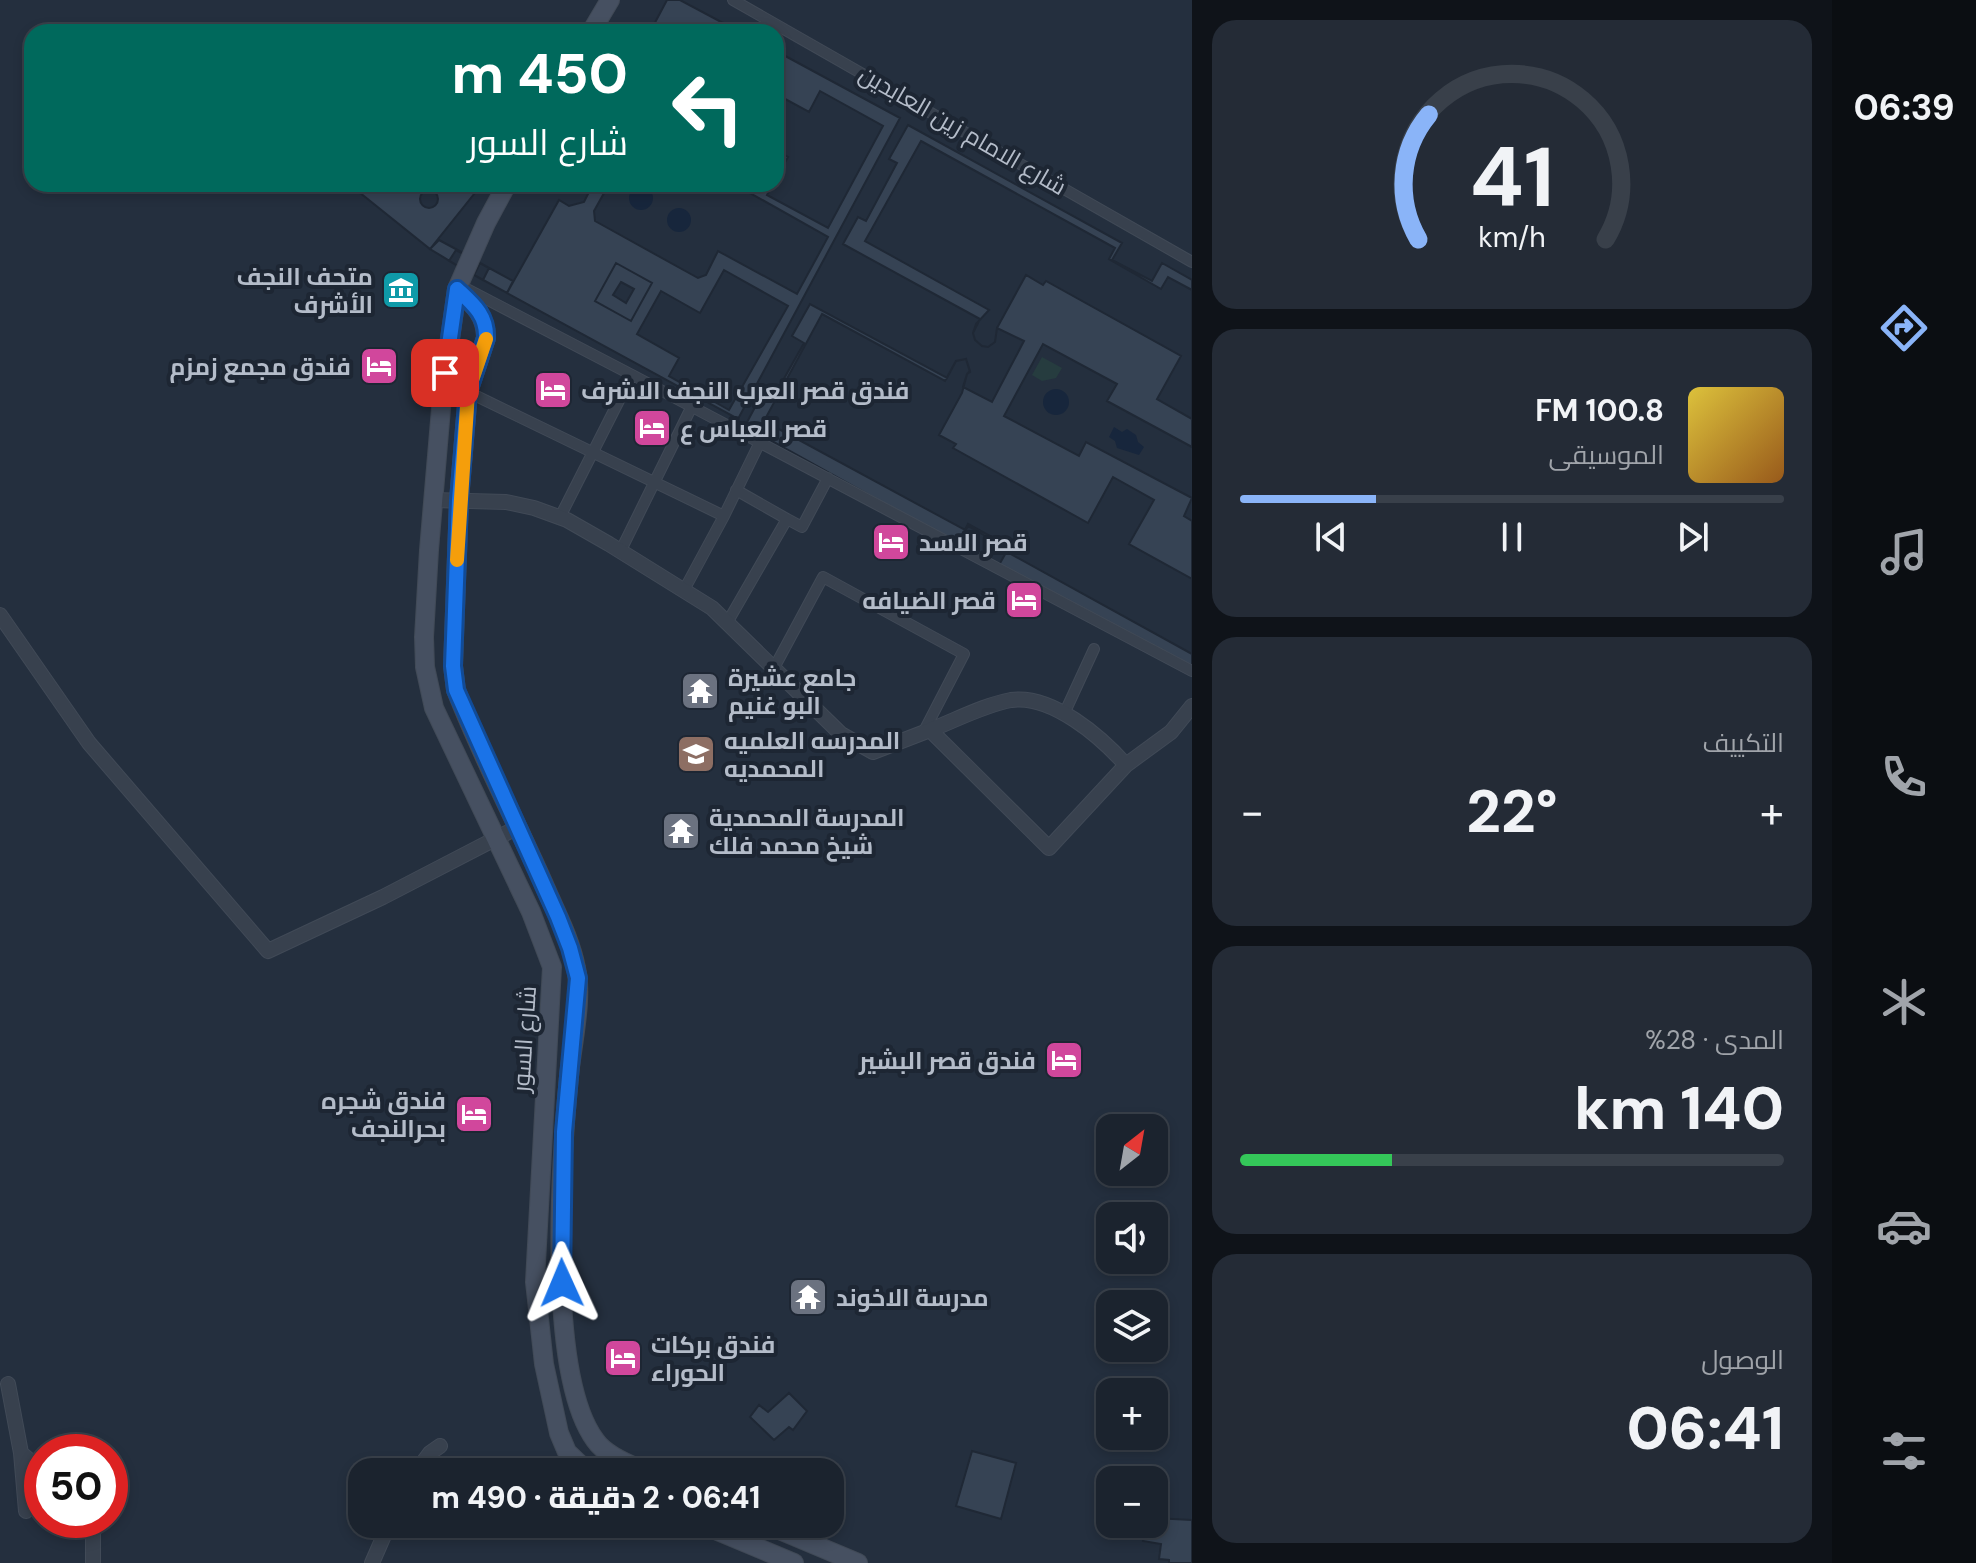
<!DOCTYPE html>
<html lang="ar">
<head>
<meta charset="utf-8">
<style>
	:root { --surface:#1b232e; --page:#242b36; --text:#f1f3f6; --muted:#a0a4aa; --line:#39404a; --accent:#8ab4f8 }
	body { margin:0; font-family:"DM Sans",Cairo,sans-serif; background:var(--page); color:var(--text); direction:rtl; height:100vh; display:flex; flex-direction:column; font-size:30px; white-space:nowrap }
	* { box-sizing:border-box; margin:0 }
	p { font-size:26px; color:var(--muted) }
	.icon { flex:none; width:44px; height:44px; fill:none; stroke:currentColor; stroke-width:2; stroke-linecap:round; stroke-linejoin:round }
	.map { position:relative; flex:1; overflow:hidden; direction:ltr }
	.drawer { display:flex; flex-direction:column; gap:20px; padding:20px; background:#0f1319; width:640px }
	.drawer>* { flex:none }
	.top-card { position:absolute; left:24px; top:24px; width:760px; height:168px; border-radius:24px; box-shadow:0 4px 12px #0003,0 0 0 2px var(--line); direction:rtl; background:#00695c; color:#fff; overflow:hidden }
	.needle { width:52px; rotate:31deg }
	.controls { position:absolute; left:1096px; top:1114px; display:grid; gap:16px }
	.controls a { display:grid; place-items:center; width:72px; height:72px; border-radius:16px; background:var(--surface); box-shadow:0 4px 12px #0003,0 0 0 2px var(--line); font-size:40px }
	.speed { position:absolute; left:24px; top:1434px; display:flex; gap:16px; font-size:40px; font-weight:700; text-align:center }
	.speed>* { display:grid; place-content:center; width:104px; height:104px; border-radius:50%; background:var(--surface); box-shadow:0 4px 12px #0003,0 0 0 2px var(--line); line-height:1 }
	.speed .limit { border:12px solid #d22; background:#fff; color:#111 }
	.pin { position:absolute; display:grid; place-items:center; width:68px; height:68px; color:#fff; margin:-34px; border-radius:16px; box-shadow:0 4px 12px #0006 }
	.me { position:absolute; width:88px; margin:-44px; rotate:359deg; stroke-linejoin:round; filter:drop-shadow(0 0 6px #0008) }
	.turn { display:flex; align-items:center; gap:28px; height:168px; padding:0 24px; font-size:36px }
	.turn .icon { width:104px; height:104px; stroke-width:2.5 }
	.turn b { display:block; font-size:56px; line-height:68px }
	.big { font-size:60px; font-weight:800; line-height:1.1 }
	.drawer .widget { flex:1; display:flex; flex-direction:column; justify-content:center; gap:12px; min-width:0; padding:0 28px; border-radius:24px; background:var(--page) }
	.drawer .dial { align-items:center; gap:0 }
	.dial svg { height:208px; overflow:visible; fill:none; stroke:var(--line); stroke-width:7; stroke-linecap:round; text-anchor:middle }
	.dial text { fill:var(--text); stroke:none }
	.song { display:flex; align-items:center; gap:24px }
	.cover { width:96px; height:96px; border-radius:12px; background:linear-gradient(135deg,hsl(50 70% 55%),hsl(30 70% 35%)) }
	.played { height:8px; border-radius:4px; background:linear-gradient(90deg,var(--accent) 25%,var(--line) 25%) }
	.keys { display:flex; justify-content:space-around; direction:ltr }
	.heat { display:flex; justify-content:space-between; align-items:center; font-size:44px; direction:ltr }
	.charge { height:12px; border-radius:6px; background:linear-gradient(90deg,#34c759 28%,var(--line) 0) }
	.trip { position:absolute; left:348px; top:1458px; width:496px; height:80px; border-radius:24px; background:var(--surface); box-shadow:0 4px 12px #0003,0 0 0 2px var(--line); font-weight:800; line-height:80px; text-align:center; direction:rtl }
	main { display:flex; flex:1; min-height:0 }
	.tabs { display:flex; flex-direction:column; width:144px; justify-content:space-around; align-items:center; background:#0b0e12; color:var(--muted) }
	.tabs .icon { width:56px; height:56px }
	.tabs .selected { color:var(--accent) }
	.tabs b { font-size:36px; color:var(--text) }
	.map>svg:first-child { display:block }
	.green { fill:#263c3f }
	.water { fill:#17263c }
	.building { fill:#364354; stroke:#1f2835; stroke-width:2; fill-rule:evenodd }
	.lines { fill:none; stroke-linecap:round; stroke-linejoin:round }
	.pedestrian-casing { stroke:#414a57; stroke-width:12 }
	.minor-casing { stroke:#414a57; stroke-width:16 }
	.secondary-casing { stroke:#414a57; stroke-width:20 }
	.pedestrian { stroke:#38414e; stroke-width:10 }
	.minor { stroke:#38414e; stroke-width:14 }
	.secondary { stroke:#465061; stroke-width:18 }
	.route-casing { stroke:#114b97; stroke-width:20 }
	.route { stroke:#1a73e8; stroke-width:14 }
	.slow { stroke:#f59e0b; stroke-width:14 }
	.labels { text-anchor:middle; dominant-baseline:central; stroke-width:8; stroke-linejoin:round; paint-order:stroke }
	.street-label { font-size:24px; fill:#b4bcc9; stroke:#1d2633 }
	.poi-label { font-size:24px; font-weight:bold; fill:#b4bcc9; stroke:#1d2633; text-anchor:start }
</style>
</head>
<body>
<main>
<nav class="tabs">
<b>06:39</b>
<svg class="icon selected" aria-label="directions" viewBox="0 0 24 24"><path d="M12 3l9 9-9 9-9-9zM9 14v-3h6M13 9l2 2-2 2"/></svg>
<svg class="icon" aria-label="music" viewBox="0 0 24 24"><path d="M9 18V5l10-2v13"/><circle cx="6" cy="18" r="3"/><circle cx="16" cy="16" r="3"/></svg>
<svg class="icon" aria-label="phone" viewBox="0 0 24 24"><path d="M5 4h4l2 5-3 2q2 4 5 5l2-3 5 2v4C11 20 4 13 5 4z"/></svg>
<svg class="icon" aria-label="climate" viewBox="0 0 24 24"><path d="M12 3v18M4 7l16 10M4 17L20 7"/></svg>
<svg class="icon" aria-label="car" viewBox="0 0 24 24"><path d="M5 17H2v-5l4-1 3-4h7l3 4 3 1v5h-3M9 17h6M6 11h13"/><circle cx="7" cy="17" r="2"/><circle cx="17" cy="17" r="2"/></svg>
<svg class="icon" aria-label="filters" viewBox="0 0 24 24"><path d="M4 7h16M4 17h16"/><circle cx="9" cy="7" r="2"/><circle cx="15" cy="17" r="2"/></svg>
</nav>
<section class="drawer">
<div class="widget dial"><svg viewBox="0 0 100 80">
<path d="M14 69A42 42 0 1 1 86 69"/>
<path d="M14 69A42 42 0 0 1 18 21" stroke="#8ab4f8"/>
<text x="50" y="56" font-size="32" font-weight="700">41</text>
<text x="50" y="72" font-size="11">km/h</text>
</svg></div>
<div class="widget">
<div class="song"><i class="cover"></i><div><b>100.8 FM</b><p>الموسيقى</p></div></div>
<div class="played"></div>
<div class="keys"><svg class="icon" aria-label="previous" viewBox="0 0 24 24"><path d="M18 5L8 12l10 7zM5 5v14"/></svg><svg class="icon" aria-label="pause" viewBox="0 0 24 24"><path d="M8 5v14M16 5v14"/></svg><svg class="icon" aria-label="next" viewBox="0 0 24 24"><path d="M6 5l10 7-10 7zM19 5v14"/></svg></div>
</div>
<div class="widget"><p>التكييف</p>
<div class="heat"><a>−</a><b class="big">22°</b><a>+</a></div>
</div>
<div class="widget"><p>المدى · 28%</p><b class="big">140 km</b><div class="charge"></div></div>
<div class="widget"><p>الوصول</p><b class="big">06:41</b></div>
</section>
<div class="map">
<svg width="1192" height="1563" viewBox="0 0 1192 1563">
	<rect width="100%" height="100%" fill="#242f3e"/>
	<path class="green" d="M1042,357l20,11 -6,10 -14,3 -10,-6z"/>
	<path class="water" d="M629 198a12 12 0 1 1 24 0a12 12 0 1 1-24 0Z
		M667 220a12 12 0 1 1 24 0a12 12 0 1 1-24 0Z
		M1043 402a13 13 0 1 1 26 0a13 13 0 1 1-26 0Z
		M1114,427l8,5 5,-3 9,6 2,7 6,5 -5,8 -22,-7 -2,-7 -6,-4z"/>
	<path class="building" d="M667,0h13l60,32h-90z
		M776,51l124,67 -162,301 -231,-126 52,-93 10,6 15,-4 9,-18h20l-2,4 -3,-2 -14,25 1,10 103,57 8,-3 12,-24 79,43 31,-57 -78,-44 5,-9h21zM616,263l36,20 -21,38 -36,-20z
		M820,91l63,35 -55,102 -61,-33 6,-11h3v-5l12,-22 -12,-6v-57l33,18z
		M908,125l214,118 -10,17 40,21 10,-18 30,17v167l-85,-46 10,-17 -74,-40 -39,72 75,40 7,-14 106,56 -8,18 8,5v149l-193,-105 9,-16 -40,-23 -11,18 -212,-118 17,-32 10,6 32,-57 -12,-7 18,-32 137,74 9,-17 10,-2 4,12 -3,3 -4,13 29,15 32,-61 -27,-13 -2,14 -7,5 -6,-1 -7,-6 -2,-7 7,-14 -137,-75 15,-27 8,4 31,-58 -8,-4z
		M921,141l194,107 -6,11 52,30 7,-12 24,13v129l-35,-20 24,-43 -135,-75 -3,4 -17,-10 -29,53 -2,14 -7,5 -6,-1 -7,-6 -2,-7 3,-9 13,-14 -124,-69z
		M349,184h133l-52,65z
		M420 199a9 9 0 1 1 18 0a9 9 0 1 1-18 0Z
		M439,240l26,14 -7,12 -28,-17z
		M456,250l33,18 -6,12 -34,-19z
		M480,263l33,18 -6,12 -33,-18z
		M616,263l36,20 -21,38 -36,-20zM621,282l13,7 -8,14 -13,-8z
		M724,270l64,36 -59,104 -60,-34 10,-18 -42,-24 24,-43 39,22z
		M822,314l123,67 11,-20 10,-2 4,13 -3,2 -5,19 -23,42 17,9 -3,4 135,75 25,-46 41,23 -25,44 63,35v75l-185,-102 3,-5 -42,-23 -3,6 -201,-109z
		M789,1393l18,18 -14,19 -4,-3 -15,13 -24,-23 9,-12 9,7z
		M972,1451l44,12 -15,56 -45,-13z
		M1154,1518l38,2v43h-23v-3l-10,-1 2,-15 -18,-3 3,-17h8z"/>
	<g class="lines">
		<g class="pedestrian-casing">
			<path id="pedestrian" d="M733,0l459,262
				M463,287l169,88 -72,142
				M632,375l560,296
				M468,392l256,124 -40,74
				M724,516l36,-74
				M787,519l15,8 26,-49
				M621,550l71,-144
				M727,623l60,-104 -51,-29
				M774,668l49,-91 141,77 -41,79
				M1064,714l30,-65"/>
		</g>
		<g class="minor-casing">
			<path id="minor" d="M433,500l73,2 28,6 33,12 42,24 103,64 129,126 32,18 57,-22 119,118 77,-83 45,-33 21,-26
				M0,615l89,128 179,208 115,-54 135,-70
				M930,730c26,-10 54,-25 81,-30 41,-6 90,37 115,65
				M8,1384l13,69 21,18
				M21,1453l5,58
				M416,1472l14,-19 10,-7
				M89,1520l4,4v39
				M372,1563l17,-39"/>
		</g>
		<g class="secondary-casing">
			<path id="secondary" d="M591,32l19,-32
				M507,184l-21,39 -29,66 -15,108 -13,153 -5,87 1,30 9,41 97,204 21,55 -17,315 9,82 15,69 8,19 21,20
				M457,289c16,15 29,26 29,49l-18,54 -9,108 -6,166 3,24c26,68 61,132 90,199 11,25 25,52 30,79 7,30 -4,77 -7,108 -8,84 -23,297 26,364 11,16 34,24 51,32
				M701,1524l93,39
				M765,1524l93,39"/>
		</g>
		<use href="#pedestrian" class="pedestrian"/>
		<use href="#minor" class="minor"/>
		<use href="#secondary" class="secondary"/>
	</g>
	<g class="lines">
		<g class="route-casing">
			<path id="route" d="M445,373l12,-84c16,15 30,26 29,49l-18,54 -9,108 -6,166 3,24 102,227 12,31 8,30 -14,154 -2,151"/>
		</g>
		<use href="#route" class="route"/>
		<path class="slow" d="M457,560l11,-168 18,-53"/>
	</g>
	<defs>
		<g id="museum-square" transform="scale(2)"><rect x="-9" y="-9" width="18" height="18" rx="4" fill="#0f9aa8" stroke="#1d2633"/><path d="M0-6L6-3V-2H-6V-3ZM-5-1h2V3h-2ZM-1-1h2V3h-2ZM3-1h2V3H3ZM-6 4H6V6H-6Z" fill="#fff"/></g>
		<g id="hotel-square" transform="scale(2)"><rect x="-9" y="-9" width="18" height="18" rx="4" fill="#d1479c" stroke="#1d2633"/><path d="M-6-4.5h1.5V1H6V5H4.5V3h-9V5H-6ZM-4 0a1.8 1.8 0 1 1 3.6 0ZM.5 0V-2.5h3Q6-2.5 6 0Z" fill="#fff"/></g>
		<g id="temple-square" transform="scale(2)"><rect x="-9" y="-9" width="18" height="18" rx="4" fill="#6b7280" stroke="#1d2633"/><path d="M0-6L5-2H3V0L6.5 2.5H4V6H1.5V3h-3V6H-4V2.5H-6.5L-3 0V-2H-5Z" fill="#fff"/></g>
		<g id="school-square" transform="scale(2)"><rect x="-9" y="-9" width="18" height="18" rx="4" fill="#8d6e63" stroke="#1d2633"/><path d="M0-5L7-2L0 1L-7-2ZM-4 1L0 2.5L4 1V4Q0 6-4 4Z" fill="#fff"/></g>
	</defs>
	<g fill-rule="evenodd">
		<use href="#museum-square" x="401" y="290"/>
		<use href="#hotel-square" x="379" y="366"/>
		<use href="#hotel-square" x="553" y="390"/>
		<use href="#hotel-square" x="652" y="428"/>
		<use href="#hotel-square" x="891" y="542"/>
		<use href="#hotel-square" x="1024" y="600"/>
		<use href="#temple-square" x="700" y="691"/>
		<use href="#school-square" x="696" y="754"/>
		<use href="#temple-square" x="681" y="831"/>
		<use href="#hotel-square" x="1064" y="1060"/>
		<use href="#hotel-square" x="474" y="1114"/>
		<use href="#temple-square" x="808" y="1297"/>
		<use href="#hotel-square" x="623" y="1358"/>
	</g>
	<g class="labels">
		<g class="street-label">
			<text transform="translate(963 130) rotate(30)">شارع الامام زين العابدين</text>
			<text transform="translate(524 1039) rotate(-86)">شارع السور</text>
		</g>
		<g class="poi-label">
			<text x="373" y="276" text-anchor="end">متحف النجف<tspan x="373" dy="28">الأشرف</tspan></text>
			<text x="351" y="366" text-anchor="end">فندق مجمع زمزم</text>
			<text x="581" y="390">فندق قصر العرب النجف الاشرف</text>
			<text x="680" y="428">قصر العباس ع</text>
			<text x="919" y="542">قصر الاسد</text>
			<text x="996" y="600" text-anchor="end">قصر الضيافه</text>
			<text x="728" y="677">جامع عشيرة<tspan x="728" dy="28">البو غنيم</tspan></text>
			<text x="724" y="740">المدرسه العلمیه<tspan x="724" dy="28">المحمدیه</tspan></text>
			<text x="709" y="817">المدرسة المحمدية<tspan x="709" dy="28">شيخ محمد فلك</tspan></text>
			<text x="1036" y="1060" text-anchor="end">فندق قصر البشير</text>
			<text x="446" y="1100" text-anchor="end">فندق شجره<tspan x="446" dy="28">بحرالنجف</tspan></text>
			<text x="836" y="1297">مدرسة الاخوند</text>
			<text x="651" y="1344">فندق بركات<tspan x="651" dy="28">الحوراء</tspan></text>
		</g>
	</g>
</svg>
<div class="controls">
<a><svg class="needle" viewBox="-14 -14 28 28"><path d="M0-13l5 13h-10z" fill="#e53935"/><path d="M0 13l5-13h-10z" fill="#a0a4aa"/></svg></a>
<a><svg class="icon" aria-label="sound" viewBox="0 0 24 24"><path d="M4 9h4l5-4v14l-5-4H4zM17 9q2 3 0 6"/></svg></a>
<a><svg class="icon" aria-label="layers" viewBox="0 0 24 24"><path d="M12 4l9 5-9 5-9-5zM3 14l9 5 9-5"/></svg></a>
<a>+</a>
<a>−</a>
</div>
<div class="speed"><div class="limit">50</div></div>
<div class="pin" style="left:445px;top:373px;background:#d93025"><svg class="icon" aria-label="arrive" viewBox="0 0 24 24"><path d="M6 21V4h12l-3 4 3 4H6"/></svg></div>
<svg class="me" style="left:562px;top:1283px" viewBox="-20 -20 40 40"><path d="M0-17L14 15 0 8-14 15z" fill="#1a73e8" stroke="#fff" stroke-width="4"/></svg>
<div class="trip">06:41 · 2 دقيقة · 490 m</div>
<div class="top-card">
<div class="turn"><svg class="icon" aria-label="left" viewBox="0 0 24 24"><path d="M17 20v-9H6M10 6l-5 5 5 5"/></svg><div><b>450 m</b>شارع السور</div></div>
</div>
</div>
</main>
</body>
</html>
